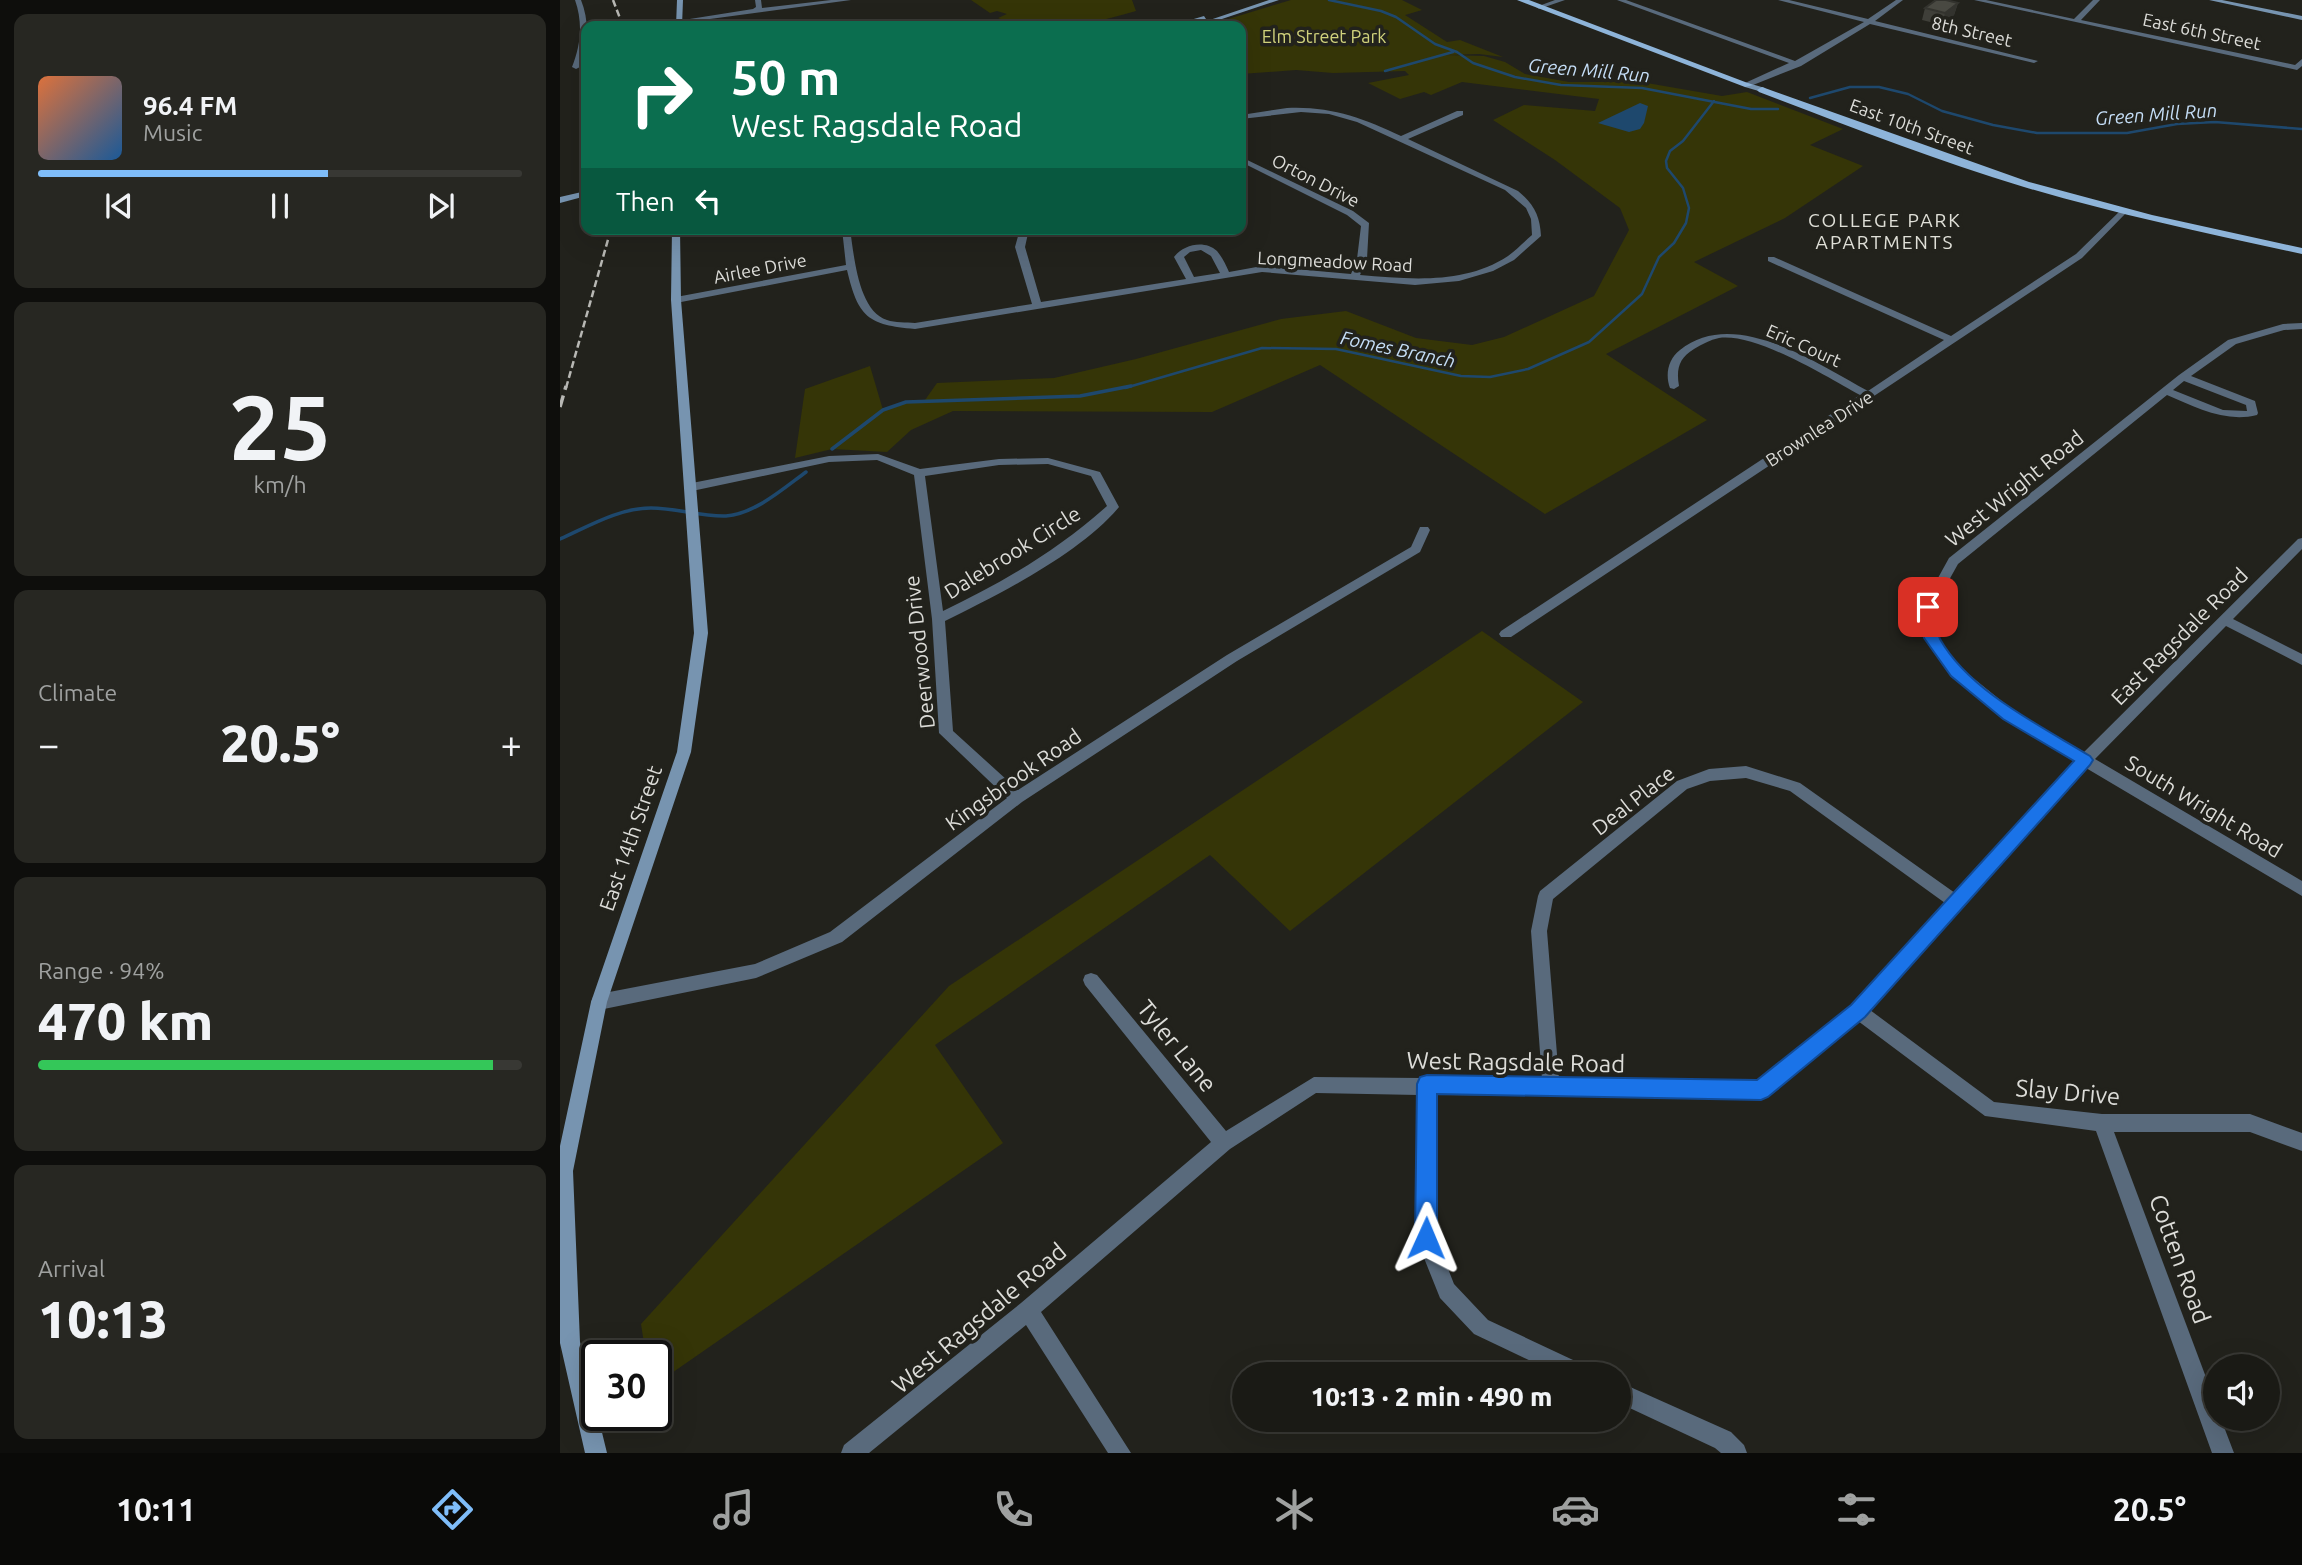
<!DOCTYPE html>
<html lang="en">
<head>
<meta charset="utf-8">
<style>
	:root { --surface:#1a1a15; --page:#272722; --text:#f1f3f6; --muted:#9fa1a0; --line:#383834; --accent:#7fbdf9 }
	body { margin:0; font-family:Ubuntu,sans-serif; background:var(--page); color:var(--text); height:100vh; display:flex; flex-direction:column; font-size:26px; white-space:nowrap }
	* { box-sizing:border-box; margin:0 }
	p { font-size:23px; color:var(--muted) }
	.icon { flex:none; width:38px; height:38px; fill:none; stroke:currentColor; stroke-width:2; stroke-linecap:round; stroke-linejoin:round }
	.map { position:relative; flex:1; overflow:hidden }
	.panel { display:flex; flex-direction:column; gap:14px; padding:14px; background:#0e0e0c; width:560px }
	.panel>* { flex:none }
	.banner { position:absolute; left:21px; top:21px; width:665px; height:214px; border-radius:14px; box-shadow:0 7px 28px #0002,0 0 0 2px var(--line); background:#0b6e4f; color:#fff; overflow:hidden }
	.fabs { position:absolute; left:1643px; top:1354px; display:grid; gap:14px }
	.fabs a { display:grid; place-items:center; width:77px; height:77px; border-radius:50%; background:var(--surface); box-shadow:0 7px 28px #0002,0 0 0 2px var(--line); font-size:35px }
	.speed { position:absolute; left:21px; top:1340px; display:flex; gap:14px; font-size:35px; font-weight:700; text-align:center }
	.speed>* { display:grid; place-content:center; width:91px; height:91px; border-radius:50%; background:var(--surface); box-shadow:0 7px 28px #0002,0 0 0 2px var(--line); line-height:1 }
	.speed .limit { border:4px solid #111; border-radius:10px; background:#fff; color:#111 }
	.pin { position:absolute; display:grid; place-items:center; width:60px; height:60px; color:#fff; margin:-30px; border-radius:14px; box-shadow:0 4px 10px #0006 }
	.me { position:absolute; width:77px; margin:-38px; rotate:1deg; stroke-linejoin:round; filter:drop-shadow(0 0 5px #0008) }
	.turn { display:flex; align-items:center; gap:24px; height:147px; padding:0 35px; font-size:32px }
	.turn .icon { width:91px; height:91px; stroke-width:2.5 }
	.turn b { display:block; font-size:49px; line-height:60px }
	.then { display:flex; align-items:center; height:66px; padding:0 35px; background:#0003; gap:14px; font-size:26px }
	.big { font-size:52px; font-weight:800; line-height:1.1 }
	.panel .tile { flex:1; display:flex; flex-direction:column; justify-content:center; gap:10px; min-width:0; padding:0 24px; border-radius:14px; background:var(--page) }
	.panel .dial { align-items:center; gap:0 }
	.dial b { font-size:91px; line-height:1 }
	.song { display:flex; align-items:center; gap:21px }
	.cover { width:84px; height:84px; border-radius:10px; background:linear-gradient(135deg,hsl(20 70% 55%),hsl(210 70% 35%)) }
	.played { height:7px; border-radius:4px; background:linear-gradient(90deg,var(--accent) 60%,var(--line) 60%) }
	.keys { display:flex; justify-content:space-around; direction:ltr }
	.heat { display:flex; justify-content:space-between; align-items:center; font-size:38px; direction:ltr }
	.charge { height:10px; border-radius:5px; background:linear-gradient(90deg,#34c759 94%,var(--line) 0) }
	.trip { position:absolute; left:672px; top:1362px; width:399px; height:70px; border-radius:35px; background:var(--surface); box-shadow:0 7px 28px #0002,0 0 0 2px var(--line); font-weight:800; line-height:70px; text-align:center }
	.tab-bar { display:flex; height:112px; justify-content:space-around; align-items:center; background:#0a0a08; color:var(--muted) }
	.tab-bar .icon { width:49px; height:49px }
	.tab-bar .selected { color:var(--accent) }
	.tab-bar b { font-size:32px; color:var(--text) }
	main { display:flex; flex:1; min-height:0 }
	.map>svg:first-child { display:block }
	.green { fill:#353507 }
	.water { fill:#1e486d }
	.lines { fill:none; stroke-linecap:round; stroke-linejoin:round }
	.stream-far1 { stroke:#1e486d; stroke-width:2.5 }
	.stream { stroke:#1e486d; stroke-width:3.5 }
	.street { fill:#596a7c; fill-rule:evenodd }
	.secondary { fill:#7794b0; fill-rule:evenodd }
	.primary { fill:#8eb4d9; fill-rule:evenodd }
	.rail-far1 { stroke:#b8b8b4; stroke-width:2.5; stroke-dasharray:7 3.5; stroke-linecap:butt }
	.rail { stroke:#b8b8b4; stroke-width:3.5; stroke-dasharray:12 6; stroke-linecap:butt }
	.wall { fill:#3f3f39 }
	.shaded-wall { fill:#33332e }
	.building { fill:#494942; stroke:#33332e; stroke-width:2 }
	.route { fill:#1a73e8; stroke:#114b97; stroke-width:2 }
	.labels { text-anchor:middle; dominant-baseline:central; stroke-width:7; stroke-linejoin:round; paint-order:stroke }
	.far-street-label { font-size:18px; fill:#dcdcd8; stroke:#22221c }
	.far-park-label { font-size:18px; fill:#d0d27c; stroke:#22221c }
	.far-water-label { font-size:19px; font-style:italic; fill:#c5def7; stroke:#22221c }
	.far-neighbourhood-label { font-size:19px; letter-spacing:2px; fill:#e0e0d8; stroke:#22221c }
	.street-label { font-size:21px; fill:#dcdcd8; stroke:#22221c }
	.near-street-label { font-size:24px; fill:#dcdcd8; stroke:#22221c }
</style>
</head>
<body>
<main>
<section class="panel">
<div class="tile">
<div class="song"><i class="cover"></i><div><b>96.4 FM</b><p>Music</p></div></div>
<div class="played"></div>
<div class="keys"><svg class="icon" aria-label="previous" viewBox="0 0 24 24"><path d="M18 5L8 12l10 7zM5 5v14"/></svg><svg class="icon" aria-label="pause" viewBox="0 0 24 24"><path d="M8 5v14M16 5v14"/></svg><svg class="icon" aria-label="next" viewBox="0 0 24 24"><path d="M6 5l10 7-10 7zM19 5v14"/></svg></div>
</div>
<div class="tile dial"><b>25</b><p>km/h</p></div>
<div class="tile"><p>Climate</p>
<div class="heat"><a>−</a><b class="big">20.5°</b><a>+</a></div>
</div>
<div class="tile"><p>Range · 94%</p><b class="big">470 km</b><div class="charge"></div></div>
<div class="tile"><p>Arrival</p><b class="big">10:13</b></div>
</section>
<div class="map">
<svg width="1742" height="1453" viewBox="0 0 1742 1453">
	<rect width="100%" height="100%" fill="#22221c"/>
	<path class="green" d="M411,0h161l4,11c-44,12 -94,27 -138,7l9,-4 -10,-3 -7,2z
		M731,0h111l20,10 -17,5 42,27 13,-2 43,17 -24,-3 -35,1 40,1 21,6 20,12 44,8h72l81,14 25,-4 96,37 -33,16 53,21 -78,52 -91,44 44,24 -132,68 101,66 -162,94 -225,-149 -108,47 -259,-1 -42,19 -24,22 -55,-3 -37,9 10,-69 65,-23 13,44 23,-8 19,-2 12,-17 117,-5 82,-19 145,-40 65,-8 70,27 56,7 32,-8 90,-41 35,-66 -9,-22 -65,-48 -62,-40 31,-15 71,6 4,-12 -137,-17 -31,13 -7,-3 -24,7 -32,-16 41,-8 -4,-4 -72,2 -37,-3 -55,4v-48h-36z
		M922,631l101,71 -293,229 -80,-76 -275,190 68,98 -347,241v-28h-10l-5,-32 308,-338z"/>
	<path class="water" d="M1080,103l8,3 -4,17 -4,6 -11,3 -31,-9z"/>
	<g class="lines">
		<path class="stream-far1" d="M769,0l52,11 15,6 39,27 22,8 16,11 42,14 46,8 81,3 109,21h27
			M825,71l68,-19
			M1250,98l40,-11h29l29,7 34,17 51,14 44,8h90l50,-9 38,-2 87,7
			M565,388l137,-40 74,1 125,27 29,1 38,-8 61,-27 53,-48 17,-37 15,-14 12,-20 3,-15 -6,-20 -16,-20 -1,-7 4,-10 13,-10 31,-40"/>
		<path class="stream" d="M272,449l51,-39 23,-8 174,-6 51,-10
			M0,539c29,-13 59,-31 91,-31 25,0 51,9 75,8 29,-2 58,-28 80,-44"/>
		<path class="street" d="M15,0h6c9,23 7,44 -1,67l-4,2 -4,-2c9,-23 11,-44 3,-67z
			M195,0h6l1,8 69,-8h20l-171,23 -3,-2 76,-12 3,-2z
			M995,0h10l-26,9 -3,-2z
			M1057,0h9l169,61 69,-39 -86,-22h11l79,19 28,-19h7l-28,21 163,40 -4,2 -164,-39 -69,42 -53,21h-3v-4l44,-20z
			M1414,0h12l88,19 19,-19h7l-19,20 214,45 7,-6v7l-5,4z
			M727,108c43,-2 76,10 114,28l56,-25h6v4l-55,24 110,52c16,13 22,25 23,45l-27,24 -21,11 -34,10 -44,4 -153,-13 -347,57c-47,-4 -57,-12 -68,-59l-171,33 -5,-3 5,-3 170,-32 -4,-36h8c4,26 8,82 37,91 8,3 19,2 28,3l117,-19 -17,-57 5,-18h9l-4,18 16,55 145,-23 -12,-22c9,-12 30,-18 43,-6 5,6 9,14 12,21l33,-6 89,8 6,-15 4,-33 -14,-11 -106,-53v-5l112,54 16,12 -2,36 -7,16c49,4 104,10 148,-19 8,-6 16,-14 24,-21l-1,-16 -5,-11 -21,-18 -148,-68 -28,-8 -28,-2 -60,7v-4zM641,250l10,6 9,17 -26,4 -10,-20 6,-5z
			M1563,208l3,1v4l-44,45 -571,379h-10l-2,-3 2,-3 359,-236c-33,-18 -103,-62 -141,-57 -9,2 -17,6 -25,11 -15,9 -18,20 -15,37l-5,3 -4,-1c-5,-13 -2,-29 10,-38 54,-44 136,13 188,41l76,-51 -176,-79v-4h6l177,79 125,-82z
			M1742,323v6l-18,1 -48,14 -45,32 64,25 3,12 -1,2c-32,8 -62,-8 -90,-20l-209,169 -24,43 3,30 25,32 52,42 70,41 214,-213 4,-1v11l-69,70 69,35v11l-76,-39 -131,133 207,122v15l-216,-128 -216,242 124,92 108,12h148l52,19v18l-52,-19h-136l102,272v15h5l13,34h-22l-116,-322 -111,-15 -127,-95 -91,75 -6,2 -325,-3v143l18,46 34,36 100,47 3,7h-33l-84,-40 -34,-36 -24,-60 2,-143 -102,-2 -86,56 -189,163 90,141h-23l-82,-128 -157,128h-28l3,-8 177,-142 190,-161 -126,-157 -2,-5 2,-5 6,-2 6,2 129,156 88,-54 107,1 6,-2 6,2 109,1 -11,-148 7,-35 2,-5 137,-110 32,-12 37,-3 54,17 155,110 120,-132 -71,-42 -52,-44 -28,-37 -2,-31 27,-49 230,-183 49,-35 55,-16zM1624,381l62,24 1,6 -24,-1 -50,-20zM1186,778l44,13 155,112 -93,103 -94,75 -199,-2 -12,-148 6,-32 134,-110 23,-8z
			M318,454l42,15 79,-10 49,-1 52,14 19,35c-38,46 -121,88 -174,114l8,110 65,59 209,-135 184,-108 9,-20h8l2,3 -10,22 -183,109 -215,141 -180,140 -86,36 -157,32 -6,-3 -2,-5 2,-5 6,-3 156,-30 75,-32 177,-134 -68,-65 -7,-114 -18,-144 -37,-15 -48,2 -137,29 -6,-4 6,-4 137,-27zM488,464l43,12 16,30c-49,44 -105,77 -164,105l-18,-135 74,-11z
			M1059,1382l112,50 13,13 3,8h-26l-6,-5 -96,-45z"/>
		<path class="secondary" d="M117,0h6l-1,26h-6z
			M709,0h10l-78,26h-9z
			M1649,0h13l80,16v4z
			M644,16l2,3 -26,7h-10z
			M1188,83l17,5 1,2 -4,2 -17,-5v-4z
			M26,191v5l-26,7v-6z
			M112,229h8l1,71 27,333 -17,119 -84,250 -34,169 7,171 27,111h-22l-25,-110v-197l31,-144 86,-250 17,-119 -23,-333z"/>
		<path class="primary" d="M957,0h12l224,85 -8,2z
			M1202,87l267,95 123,33 150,33v6c-93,-20 -187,-40 -278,-67 -90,-27 -178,-62 -265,-95l-2,-2z"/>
		<path class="rail-far1" d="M53,0l10,26
			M6,388l45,-159"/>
		<path class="rail" d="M0,407l6,-21"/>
	</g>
	<path class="wall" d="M1398,3l-4,12 -12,10 -20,-5 3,-12z"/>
	<path class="shaded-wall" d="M1398,3l-4,12 -12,10 3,-12z"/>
	<path class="building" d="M1376,0h10l12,3 -13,10 -20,-5z"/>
	<path class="route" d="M1368,602l7,5c1,10 1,24 5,32 29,52 101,87 150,117l3,4 -3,5 -225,252 -97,80 -7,3 -324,-6v144l-4,8 -7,3 -8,-3 -3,-8 2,-154 3,-7 7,-2 330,5 94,-75 223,-244 -71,-42 -52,-43 -27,-38 -3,-31z"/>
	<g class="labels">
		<g class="far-street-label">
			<text transform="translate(1412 31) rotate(13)">8th Street</text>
			<text transform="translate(1642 31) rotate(12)">East 6th Street</text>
			<text transform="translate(1352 126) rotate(20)">East 10th Street</text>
			<text transform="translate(756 180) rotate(27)">Orton Drive</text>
			<text transform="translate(775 261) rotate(3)">Longmeadow Road</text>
			<text transform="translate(200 268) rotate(-11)">Airlee Drive</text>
			<text transform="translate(1244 345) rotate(24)">Eric Court</text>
			<text transform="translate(1259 428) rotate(-33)">Brownlea Drive</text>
		</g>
		<g class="far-park-label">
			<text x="764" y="36">Elm Street Park</text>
		</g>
		<g class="far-water-label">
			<text transform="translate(1029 70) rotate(5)">Green Mill Run</text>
			<text transform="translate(1596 114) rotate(-4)">Green Mill Run</text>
			<text transform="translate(838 349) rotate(12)">Fomes Branch</text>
		</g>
		<g class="far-neighbourhood-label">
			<text x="1325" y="220">COLLEGE PARK<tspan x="1325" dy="22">APARTMENTS</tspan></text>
		</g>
		<g class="street-label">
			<text transform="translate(1454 488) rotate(-39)">West Wright Road</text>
			<text transform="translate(452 552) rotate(-32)">Dalebrook Circle</text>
			<text transform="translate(1619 636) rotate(-45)">East Ragsdale Road</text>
			<text transform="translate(359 652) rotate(-96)">Deerwood Drive</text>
			<text transform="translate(453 779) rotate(-35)">Kingsbrook Road</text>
			<text transform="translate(1073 800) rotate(-38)">Deal Place</text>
			<text transform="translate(1644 806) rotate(31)">South Wright Road</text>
			<text transform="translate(70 838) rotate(-71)">East 14th Street</text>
		</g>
		<g class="near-street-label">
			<text transform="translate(617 1046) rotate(51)">Tyler Lane</text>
			<text transform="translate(956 1062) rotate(1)">West Ragsdale Road</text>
			<text transform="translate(1508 1092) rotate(5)">Slay Drive</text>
			<text transform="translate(1620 1259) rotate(70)">Cotten Road</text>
			<text transform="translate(419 1318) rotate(-40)">West Ragsdale Road</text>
		</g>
	</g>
</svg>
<div class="fabs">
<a><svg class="icon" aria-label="sound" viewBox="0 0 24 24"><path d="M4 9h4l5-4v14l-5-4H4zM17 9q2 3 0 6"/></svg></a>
</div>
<div class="speed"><div class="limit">30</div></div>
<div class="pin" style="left:1368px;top:607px;background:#d93025"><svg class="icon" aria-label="arrive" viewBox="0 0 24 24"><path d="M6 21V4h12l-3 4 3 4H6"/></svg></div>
<svg class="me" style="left:866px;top:1238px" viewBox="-20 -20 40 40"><path d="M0-17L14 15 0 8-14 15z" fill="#1a73e8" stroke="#fff" stroke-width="4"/></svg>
<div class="trip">10:13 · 2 min · 490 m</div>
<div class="banner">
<div class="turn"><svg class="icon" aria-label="right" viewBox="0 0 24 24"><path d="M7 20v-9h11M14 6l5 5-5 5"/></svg><div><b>50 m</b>West Ragsdale Road</div></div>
<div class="then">Then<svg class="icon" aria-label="left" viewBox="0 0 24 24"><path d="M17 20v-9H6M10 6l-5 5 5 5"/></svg></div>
</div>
</div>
</main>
<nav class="tab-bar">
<b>10:11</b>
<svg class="icon selected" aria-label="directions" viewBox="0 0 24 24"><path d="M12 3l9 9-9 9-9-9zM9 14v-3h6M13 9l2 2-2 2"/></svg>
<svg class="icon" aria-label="music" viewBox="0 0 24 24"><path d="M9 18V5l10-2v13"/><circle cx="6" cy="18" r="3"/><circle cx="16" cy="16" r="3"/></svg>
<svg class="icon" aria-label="phone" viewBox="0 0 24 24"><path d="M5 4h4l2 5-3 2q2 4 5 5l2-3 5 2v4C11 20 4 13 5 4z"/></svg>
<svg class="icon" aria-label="climate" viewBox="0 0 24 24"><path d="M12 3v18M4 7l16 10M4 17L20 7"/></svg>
<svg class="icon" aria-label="car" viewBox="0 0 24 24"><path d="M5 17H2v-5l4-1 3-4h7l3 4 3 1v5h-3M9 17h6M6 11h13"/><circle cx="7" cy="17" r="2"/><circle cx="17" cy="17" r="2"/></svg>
<svg class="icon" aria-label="filters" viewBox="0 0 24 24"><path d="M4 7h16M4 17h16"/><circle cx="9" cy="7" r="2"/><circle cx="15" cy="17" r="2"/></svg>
<b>20.5°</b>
</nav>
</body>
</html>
